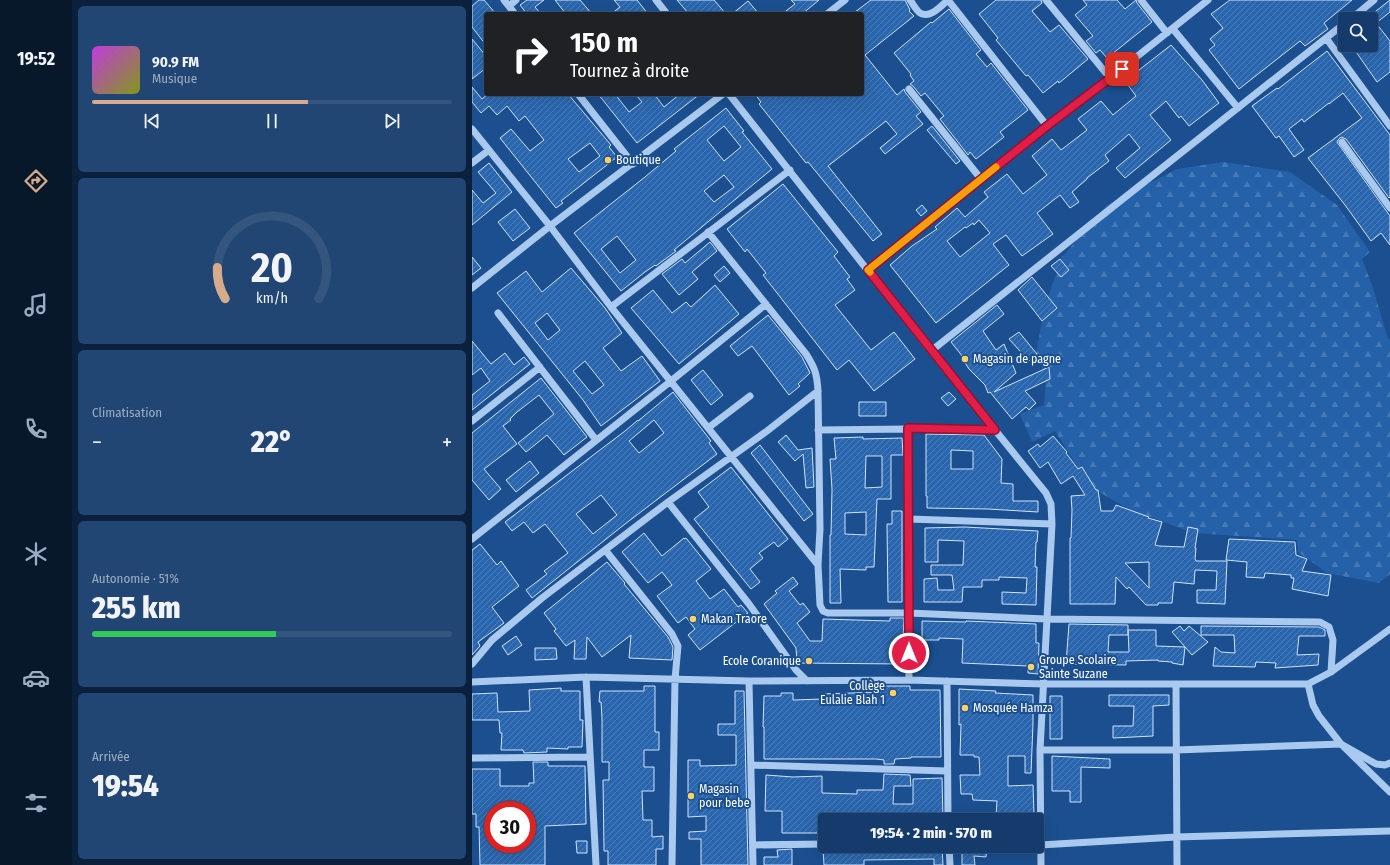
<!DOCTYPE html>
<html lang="fr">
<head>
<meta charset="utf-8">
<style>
	:root { --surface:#143b6b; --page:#214673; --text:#f1f3f6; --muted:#9dadc1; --line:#33557e; --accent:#d6ab8b }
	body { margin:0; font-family:"Fira Sans Condensed",sans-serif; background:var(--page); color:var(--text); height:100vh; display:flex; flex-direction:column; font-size:15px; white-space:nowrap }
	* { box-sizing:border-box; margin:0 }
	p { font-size:13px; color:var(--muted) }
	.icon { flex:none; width:22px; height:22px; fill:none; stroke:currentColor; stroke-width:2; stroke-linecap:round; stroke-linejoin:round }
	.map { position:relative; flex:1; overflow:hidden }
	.details { display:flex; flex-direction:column; gap:6px; padding:6px; background:#0b203b; width:400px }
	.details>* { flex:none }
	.guide { position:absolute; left:12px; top:12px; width:380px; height:84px; border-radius:4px; box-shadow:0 4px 16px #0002,0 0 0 1px var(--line); background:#202124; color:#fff; overflow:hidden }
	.fabs { position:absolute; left:866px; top:12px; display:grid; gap:8px }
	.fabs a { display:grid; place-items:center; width:40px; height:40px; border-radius:4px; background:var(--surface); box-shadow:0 4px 16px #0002,0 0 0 1px var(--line); font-size:20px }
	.speed { position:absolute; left:12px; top:801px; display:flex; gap:8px; font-size:20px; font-weight:700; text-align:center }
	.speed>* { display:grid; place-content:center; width:52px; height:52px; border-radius:50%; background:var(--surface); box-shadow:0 4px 16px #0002,0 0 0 1px var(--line); line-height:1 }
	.speed .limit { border:6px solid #d22; background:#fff; color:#111 }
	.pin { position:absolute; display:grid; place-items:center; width:34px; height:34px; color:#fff; margin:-17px; border-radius:8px; box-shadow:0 2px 6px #0006 }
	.me { position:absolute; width:44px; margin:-22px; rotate:0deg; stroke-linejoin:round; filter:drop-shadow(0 0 3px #0008) }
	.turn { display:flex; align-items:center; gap:14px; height:84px; padding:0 20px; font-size:18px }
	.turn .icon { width:52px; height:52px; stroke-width:2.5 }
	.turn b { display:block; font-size:28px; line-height:34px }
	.big { font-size:30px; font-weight:800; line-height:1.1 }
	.details .card { flex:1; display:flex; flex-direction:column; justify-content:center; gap:6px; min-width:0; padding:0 14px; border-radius:6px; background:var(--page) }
	.details .dial { align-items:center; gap:0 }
	.dial svg { height:104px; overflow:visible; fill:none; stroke:var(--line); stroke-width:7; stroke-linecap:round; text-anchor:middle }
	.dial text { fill:var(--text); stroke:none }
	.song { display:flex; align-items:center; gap:12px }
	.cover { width:48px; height:48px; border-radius:6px; background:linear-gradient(135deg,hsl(290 70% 55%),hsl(70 70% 35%)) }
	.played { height:4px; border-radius:2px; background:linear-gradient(90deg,var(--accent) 60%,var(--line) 60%) }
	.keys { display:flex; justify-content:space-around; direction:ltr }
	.heat { display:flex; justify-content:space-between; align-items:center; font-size:22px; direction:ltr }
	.charge { height:6px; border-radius:3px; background:linear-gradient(90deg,#34c759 51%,var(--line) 0) }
	.trip { position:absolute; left:346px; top:813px; width:226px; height:40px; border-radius:4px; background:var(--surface); box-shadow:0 4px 16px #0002,0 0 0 1px var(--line); font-weight:800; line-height:40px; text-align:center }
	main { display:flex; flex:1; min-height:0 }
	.menu { display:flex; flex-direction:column; width:72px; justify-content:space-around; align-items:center; background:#08182b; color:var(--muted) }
	.menu .icon { width:28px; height:28px }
	.menu .current { color:var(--accent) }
	.menu b { font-size:18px; color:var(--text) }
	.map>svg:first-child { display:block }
	.forest { fill:url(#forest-firs) }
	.building { fill:url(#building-hatch); stroke:#cfe3fa; fill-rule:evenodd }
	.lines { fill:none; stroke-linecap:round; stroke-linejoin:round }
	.minor { stroke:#a9c9ee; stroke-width:7 }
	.route-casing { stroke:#92132f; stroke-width:10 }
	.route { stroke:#e11d48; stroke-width:7 }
	.slow { stroke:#f59e0b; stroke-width:7 }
	.poi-dot { fill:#ffd166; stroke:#1b4f8f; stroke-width:1.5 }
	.labels { text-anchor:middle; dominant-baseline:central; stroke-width:4; stroke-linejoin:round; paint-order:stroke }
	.poi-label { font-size:12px; fill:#fff; stroke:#1b4f8f; text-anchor:start }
</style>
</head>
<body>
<main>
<nav class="menu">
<b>19:52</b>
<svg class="icon current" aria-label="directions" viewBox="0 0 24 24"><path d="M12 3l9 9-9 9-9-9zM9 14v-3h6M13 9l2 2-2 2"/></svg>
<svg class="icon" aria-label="music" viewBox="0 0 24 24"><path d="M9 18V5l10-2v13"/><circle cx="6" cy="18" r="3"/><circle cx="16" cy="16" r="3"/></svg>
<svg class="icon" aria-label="phone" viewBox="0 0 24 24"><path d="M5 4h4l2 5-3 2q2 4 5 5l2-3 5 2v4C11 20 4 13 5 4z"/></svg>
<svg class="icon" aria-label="climate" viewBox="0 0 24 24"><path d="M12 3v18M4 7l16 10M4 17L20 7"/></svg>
<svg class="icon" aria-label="car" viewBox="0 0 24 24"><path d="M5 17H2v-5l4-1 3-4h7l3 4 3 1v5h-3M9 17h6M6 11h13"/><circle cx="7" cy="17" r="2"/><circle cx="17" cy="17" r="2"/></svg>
<svg class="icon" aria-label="filters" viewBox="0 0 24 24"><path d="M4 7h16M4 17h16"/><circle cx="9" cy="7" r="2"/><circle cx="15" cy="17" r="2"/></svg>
</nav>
<section class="details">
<div class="card">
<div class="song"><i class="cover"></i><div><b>90.9 FM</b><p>Musique</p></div></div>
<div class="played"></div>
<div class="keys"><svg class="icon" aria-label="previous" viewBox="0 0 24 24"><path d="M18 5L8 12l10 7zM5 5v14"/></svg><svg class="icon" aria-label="pause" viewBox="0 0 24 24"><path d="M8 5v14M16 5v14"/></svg><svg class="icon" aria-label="next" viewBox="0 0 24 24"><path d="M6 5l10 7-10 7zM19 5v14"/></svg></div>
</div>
<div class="card dial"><svg viewBox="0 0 100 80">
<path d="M14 69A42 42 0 1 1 86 69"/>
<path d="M14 69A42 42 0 0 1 8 45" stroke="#d6ab8b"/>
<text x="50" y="56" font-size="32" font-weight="700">20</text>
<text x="50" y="72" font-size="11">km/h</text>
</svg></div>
<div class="card"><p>Climatisation</p>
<div class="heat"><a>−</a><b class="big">22°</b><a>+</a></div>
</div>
<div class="card"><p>Autonomie · 51%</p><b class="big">255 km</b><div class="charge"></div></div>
<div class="card"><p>Arrivée</p><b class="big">19:54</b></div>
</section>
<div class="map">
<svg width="918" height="865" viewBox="0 0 918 865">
	<defs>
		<pattern id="forest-firs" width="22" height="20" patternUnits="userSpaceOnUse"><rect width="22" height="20" fill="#2461a8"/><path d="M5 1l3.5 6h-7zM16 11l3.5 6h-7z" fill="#4579b5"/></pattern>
		<pattern id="building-hatch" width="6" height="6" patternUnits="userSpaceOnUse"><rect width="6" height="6" fill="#2a66ad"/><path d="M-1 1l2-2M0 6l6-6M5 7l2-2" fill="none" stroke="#4a7db9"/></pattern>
	</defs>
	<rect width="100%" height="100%" fill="#1b4f8f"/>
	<path class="forest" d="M752,162l66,10 47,33 33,47 -8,7 11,29 15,51h2v235l-11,9 -52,-10 -29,-21 -1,-12 -104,-7 -64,-24 -39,-22 -35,-56 -23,11 -12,-28 24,-9 2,-27 -10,-25 9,-47 17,-49 45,-52 70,-36z"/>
	<path class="building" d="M7,0h5l12,14h-10v31l-14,-18v-21z
		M55,0h17l-9,7 6,7h-14l-7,-9z
		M83,0h25l12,14h-26z
		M142,0h23l11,14h-37l9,-7z
		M205,0h37l12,14h-37z
		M319,0h28l-17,14h-20l13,-10z
		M399,0h34l5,10 -1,1 5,5 -49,39 32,40 7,-6 1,3 16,20 -5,4 7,8 -38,30 -5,-6 17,-14 -11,-13 -58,45 54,68 -9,7 -65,-79 -2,1 -47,-59 2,-2 -6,-8h107v-67l3,-3 -3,-4v-6h-5l-2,-2z
		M524,0h45l1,3 -10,8 18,21 9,-7 29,34 -29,24 -1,-2 -15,12 -15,-18 -2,1 -30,-36 2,-2 -19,-24z
		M611,0h34l8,9 11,-9 1,3 15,19 -45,36 -7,-8 -4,3 -10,-12 7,-5 -18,-21 12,-10z
		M758,0h122l-28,23 4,6 -23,17 -5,-5 -61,48 -30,-39 6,-5 -5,-6 13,-11 -12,-14z
		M918,0v12l-14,11 14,18v31l-13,10 -23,-33 6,-4h11v-30z
		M276,1l11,13h-27z
		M477,9l32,41 -5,4 11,13 4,-4 37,47 -28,22 4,5 -28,22 -6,-7 -2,3 -28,-36 4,-3 -19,-23 -4,3 -8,-10 -3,-2 4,-3 -4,-6 1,-1 -17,-21 37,-31 1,1z
		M0,39l14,17v12l-14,11z
		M699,45l31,35 17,23 -30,23 -8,-10 -2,2 -13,-17 -16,14 21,25 -46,38 -9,-10 24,-20 -11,-14 -24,21 4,6 -22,17v1l-15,13 7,10 -9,6 -10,-13 -23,18 16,21 -31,22 -16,-21 -13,9 16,21 -73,58 -46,-58 22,-19 25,-17 -2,-2 22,-19 8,9 23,-20 -4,-5 23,-18 16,20 24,-19 -15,-19 20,-17 9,11 26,-20 -9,-11 23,-18 12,14 23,-19 -11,-15zM507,220l11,13 -30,24 -13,-16 18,-14 1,1 7,-5 1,2z
		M855,51l63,84v62l-1,1 -43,-59 -5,-2 -3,3 -1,2 53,74v29l-9,-12 -10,8 -26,-36 -37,-47 54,-40 -19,-25 -14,11v-1l-25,19 -2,-3 -13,10 15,21 -10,7 -15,-21 -3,2 -24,-32 25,-18 1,1z
		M0,87l10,12 6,-5h80l43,51 -2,2 8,10 -56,44 2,2 -7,5 -56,-70 11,-9 19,22 14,-11 -19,-24 -6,5 -12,-15 -10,9 -8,-9 -8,7 -9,-11zM118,143l10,13 -21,16 -11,-13z
		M126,94h17l14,18 13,-10 -7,-8h19l10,13 16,-13h20l-63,49z
		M254,108l18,23 -2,1 30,37 -98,81 2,1 -20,15 -1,-1 -10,7 -24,19 -47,-58 71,-56 31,-26 -2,-2zM252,126l17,21 -17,14 -17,-21zM252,175l10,12 -20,15 -10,-11zM145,236l19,24 -16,13 -19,-24z
		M460,126l28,35 -4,3 -29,-34z
		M17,163l23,29 -40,33v-35l11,13 13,-10 -18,-21z
		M311,184l55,68 -4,4 16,21 -3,2 8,11 -20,15 36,45 23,-18 21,27 -41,32 -25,-31 -12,10 -74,-95 3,-2 -19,-24 -2,3 -18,-23z
		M450,205l5,6 -6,5 -5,-6z
		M43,209l15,19 -17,13 -15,-19z
		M238,242l7,9 -25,21 6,7 -19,16 -17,-21 20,-15 3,4z
		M0,257l9,11 -9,7z
		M588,259l9,11 -8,7 -10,-11z
		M252,266l6,7 -10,9 -6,-7z
		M99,268l34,40 17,25 -19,15 18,23 21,-15 18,25 -59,45 -18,-26 -86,-107 29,-22 16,21zM75,313l13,17 -12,10 -13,-17zM113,361l19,24 -12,9 -19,-23z
		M560,277l25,31 -15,13 -24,-31z
		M243,285l24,29 -60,50 -48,-56 22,-18 19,23 14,-11 5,5z
		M525,305l7,9 -21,17 13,19 8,-6 12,29 -22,19 55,-25 1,12 -25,12 11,12 -7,7 -3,-3 -14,12 -22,-27 -2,1 -3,-8 -16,-16 -7,-11 1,-1 -12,-15z
		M296,315l34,42 8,16 -12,11 2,2 -11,9 -37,-49 -14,10 -8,-10z
		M547,332l18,22 -8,7 -20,-22z
		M0,341l19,23 14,-11 9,12 10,-8 6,7 -58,46v-15l18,-14 -9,-13 -9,7z
		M231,370l20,25 -12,10 -20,-25z
		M69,378l46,59 -23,18 -17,-20 -21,17 -8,-9 36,-29 -15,-19 -22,17 -7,7 1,1 -8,6 14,18 -33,25 17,20 -12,11 -17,-20v-47z
		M201,392l38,49 -2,2 8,11 -92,70 -93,74 -6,-8 21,-16 -3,-3 24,-18 -23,-29 -12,9 -9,-11 -12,9 -7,-9 120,-91 13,-11v1zM182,420l10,13 -25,20 -10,-12zM129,495l16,20 -24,19 -17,-20z
		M477,392l7,7 -8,7 -7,-8z
		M387,402h27v14h-27z
		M454,434l58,1 18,24 -1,24 12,1v17h25v11l-50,-3 -61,-1v-12h-1zM479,450l22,1v18h-22z
		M314,435l12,15 14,-2 2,39 -8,1 -3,-34 -8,7 -17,-19z
		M581,436l14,16 -1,1 12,16 4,-2 14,23h2l3,21h12l3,-6 33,12 -1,1 14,4 -7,23 4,1 25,1 4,-20 10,2 -3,19h1l-1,11 1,2h31l-2,43 -28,-1v-13h19l1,-19 -22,-1 -1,14 -20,-2 -2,21h-14v2h-12l-17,-18 -2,2 -11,-12 -1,27h-45v-66h1l1,-28 -1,-14 14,-1 -12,-19 -12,8 -13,-22 -8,6 -12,-17 10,-7 2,3zM677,562v26l-24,-25z
		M391,437v2l39,-1 1,17h-12v44h-14l-3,68h-8v3l-26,-1 1,34h-11v-68h1l1,-46 -2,-30h6l-2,-21zM394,456h16v31l-17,1zM394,512v23l-21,-1v-21z
		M288,445l53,69 -9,7 -53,-68z
		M58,461l9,12 -23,19 -10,-12z
		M259,467l57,72 -10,8 -4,-5 -15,11 4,5 -13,11 10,13 -9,7 -57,-70 15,-12 -11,-15z
		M420,511h10v91h-14l-1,-78h5z
		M493,527l73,4 -1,11h-1l-1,25h2l-1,38 -34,-1v-12l24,1 1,-15 -28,-1v3h-17v7h-19l-1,15h-38v-23l13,-1 1,12h16l-2,-15h-21v-10h32l1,-24 -26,-1v22h-13v-34z
		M172,533l18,23 22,-18v1l2,-1 25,31 -15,12 14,18 14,-10 14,18 3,-2 7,8 -48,37 -12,-15 7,-6 -9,-12 -8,6 -21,-27 15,-11 -10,-13 -14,11 -26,-31z
		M757,539l66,3 1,13 11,4 -5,12 29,4 -3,21 -36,-7 2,-11h-3v-3l-26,-2 -1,5 -18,-1 1,-15 -21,-2z
		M8,544l17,21 4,-4 18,25 -27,21 12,16 -26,19 2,4 -8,9v-105z
		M135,562l18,21 -1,1 44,53 5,10 -1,13 -43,-2 2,-23 -29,22 -15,-20 -1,22h-12l1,-19 -9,6 -12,-15 2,-2 -12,-16z
		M321,577l5,7 -9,7 11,14 3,-2 7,9 -13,11 13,18h12l1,-22 67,2v-3h14l-2,46 -105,-1 -1,-15 -32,-44 13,-11 -2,-2z
		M450,621l44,1v-1l70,3v19h3l-1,31 -10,-1v-7l-66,-3 1,-24 -24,-1v2h-17z
		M597,624l59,1v10h-19l-1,17h21l-1,-22h28v16l29,1 -2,18 -11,-2v-1l-14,-1v-1l-32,1v4l-60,-1z
		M708,626l4,5 5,-5 19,16 -16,13 -20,-23z
		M729,626l118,1 6,3v6h-26l-2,19 22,-1 -1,11 -43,3 1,-5 -20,-1 -1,5 -42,-1 2,-19 6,5 14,1 -1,-18h-33z
		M44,636l6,9 -14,10 -6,-9z
		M63,648h21l1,11 -22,1z
		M172,686h11v46h4v18h-15v17h10v24h-12l1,29h9v17l11,-1v13h-7v16h-48v-14h-4l-1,-71h6v-18h-7v-44l-1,-16h-2l1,-11h44z
		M409,686h29v4h30l1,67h-30v1l-16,1 -1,5h-10v-4l-8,-1h-112v-32h-1l1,-31h17v-3h12v7l29,-1v-5l59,-2z
		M89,688v3h19v29h3l-1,27h-14v2l-21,-1v4l-23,1 -1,-3h-22l1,-17h-2l-1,-13h-27v-26l25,-1 1,19 32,-1 -1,-21z
		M487,689l37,2 -1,2 38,2v29l-2,49h-6v-17h-17v30l25,-1 1,30h-14l1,5h-10v-4h-15l1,-15 -24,-1 -1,-6h-11l-1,-19h20l-1,-18h-5v-2h-14l1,-31 -2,1z
		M263,691h9l4,174h-47v-26h-12v-7l17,-1v-15l-18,1v-57h12v6l36,-1v-30h-18v-11h17z
		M637,695h60v10l-16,1v30l-40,2v-12h20l1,-20h-25z
		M578,696h12v43h-12z
		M580,756l58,3v9l-29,-1v35h-11v-11h-18z
		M61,762h15v4h37l1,58 -41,2v39h-65l-1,-38h-3v-13h-4v-45h28v17h29v-3h5zM55,807v18h2v15l-2,1v3h-34v-36z
		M412,774l26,1 1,11h-17l-1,18h20v-25l29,-1 1,42h-91l1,-5h-28v18h-43v-22h-17l1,-36 27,2 29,-1v17l35,1v-4h26z
		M104,841h11v12h-10z
		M490,846h25l-1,11 -12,-1 1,9h-13z
		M382,847h88l1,18h-9v-6l-70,1v5h-40l-1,-16h31z
		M320,849v16h-28v-8h14l-1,-7z"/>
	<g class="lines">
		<path class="minor" d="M32,0l11,14
			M184,0l11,14
			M438,0c3,4 6,10 10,13 10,6 21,-7 28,-13
			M476,0l99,126
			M574,0l64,78
			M669,0l26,33
			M37,6l7,-6
			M355,14l18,-14
			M879,19l23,-19
			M701,29l65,79
			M854,38l64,88
			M437,89l72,90
			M106,94l55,70
			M257,94l202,257 115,142 5,11 1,20 -12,226 1,115
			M0,129l78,97 61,81 207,258
			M870,142l48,66
			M0,163l17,-13
			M236,232l98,122c9,14 11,20 12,37l2,138 -2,36 2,40 3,6 5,2h81l137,6 274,3 9,5 4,13 -2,32
			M396,270l179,-144 63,-48 98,-78
			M0,288l78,-62 173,-132
			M139,307l179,-137
			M26,313l98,127
			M459,351l414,-328
			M0,421l68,-54
			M236,428l42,-32
			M436,429l1,251
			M346,430l90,-1h87
			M196,502l81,102 47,66 11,11
			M437,519l143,5
			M0,539l199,-158 95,-77
			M134,551l66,83 6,12 -3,33 -3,186
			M0,664l20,-24 50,-42 126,-96 99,-71 51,-40
			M114,677l10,188
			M277,681l4,184
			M475,681l1,139
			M0,682l114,-5 163,4 160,-1 135,4h264l23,-12 59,-43
			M704,684l1,181
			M836,684l5,21 6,11 22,28 49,48
			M568,750h136l165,-6 35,20 9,1 5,-2
			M0,758l118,-1
			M279,765l196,6
			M281,845l72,-1
			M568,845l136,-8 214,-6
			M477,846l1,19"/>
	</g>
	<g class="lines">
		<g class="route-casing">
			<path id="route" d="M437,653l-1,-225 87,2 -127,-160 179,-144 75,-57"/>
		</g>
		<use href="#route" class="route"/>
		<path class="slow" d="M398,272l-2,-2 128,-103"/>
	</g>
	<g class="poi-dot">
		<circle cx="136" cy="160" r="4"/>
		<circle cx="493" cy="359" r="4"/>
		<circle cx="221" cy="619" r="4"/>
		<circle cx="337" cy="661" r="4"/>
		<circle cx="559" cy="667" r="4"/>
		<circle cx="421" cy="693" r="4"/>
		<circle cx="493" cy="708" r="4"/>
		<circle cx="219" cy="796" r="4"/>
	</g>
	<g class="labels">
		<g class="poi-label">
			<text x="144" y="160">Boutique</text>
			<text x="501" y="359">Magasin de pagne</text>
			<text x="229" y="619">Makan Traore</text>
			<text x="567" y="660">Groupe Scolaire<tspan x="567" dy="14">Sainte Suzane</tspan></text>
			<text x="329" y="661" text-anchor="end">Ecole Coranique</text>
			<text x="413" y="686" text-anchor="end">Collège<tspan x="413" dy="14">Eulalie Blah 1</tspan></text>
			<text x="501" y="708">Mosquée Hamza</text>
			<text x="227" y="789">Magasin<tspan x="227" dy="14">pour bebe</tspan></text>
		</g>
	</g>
</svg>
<div class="fabs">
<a><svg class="icon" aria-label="search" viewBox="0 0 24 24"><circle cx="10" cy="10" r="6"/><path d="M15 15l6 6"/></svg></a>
</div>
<div class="speed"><div class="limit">30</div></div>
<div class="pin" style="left:650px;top:69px;background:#d93025"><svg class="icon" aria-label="arrive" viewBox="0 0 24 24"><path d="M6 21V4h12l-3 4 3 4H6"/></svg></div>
<svg class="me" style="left:437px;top:653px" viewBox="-20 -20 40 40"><circle r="17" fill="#e11d48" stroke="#fff" stroke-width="3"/><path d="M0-11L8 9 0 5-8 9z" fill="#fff"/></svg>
<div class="trip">19:54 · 2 min · 570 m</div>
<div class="guide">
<div class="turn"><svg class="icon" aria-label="right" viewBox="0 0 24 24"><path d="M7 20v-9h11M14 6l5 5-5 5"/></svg><div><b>150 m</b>Tournez à droite</div></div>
</div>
</div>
</main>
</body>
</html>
